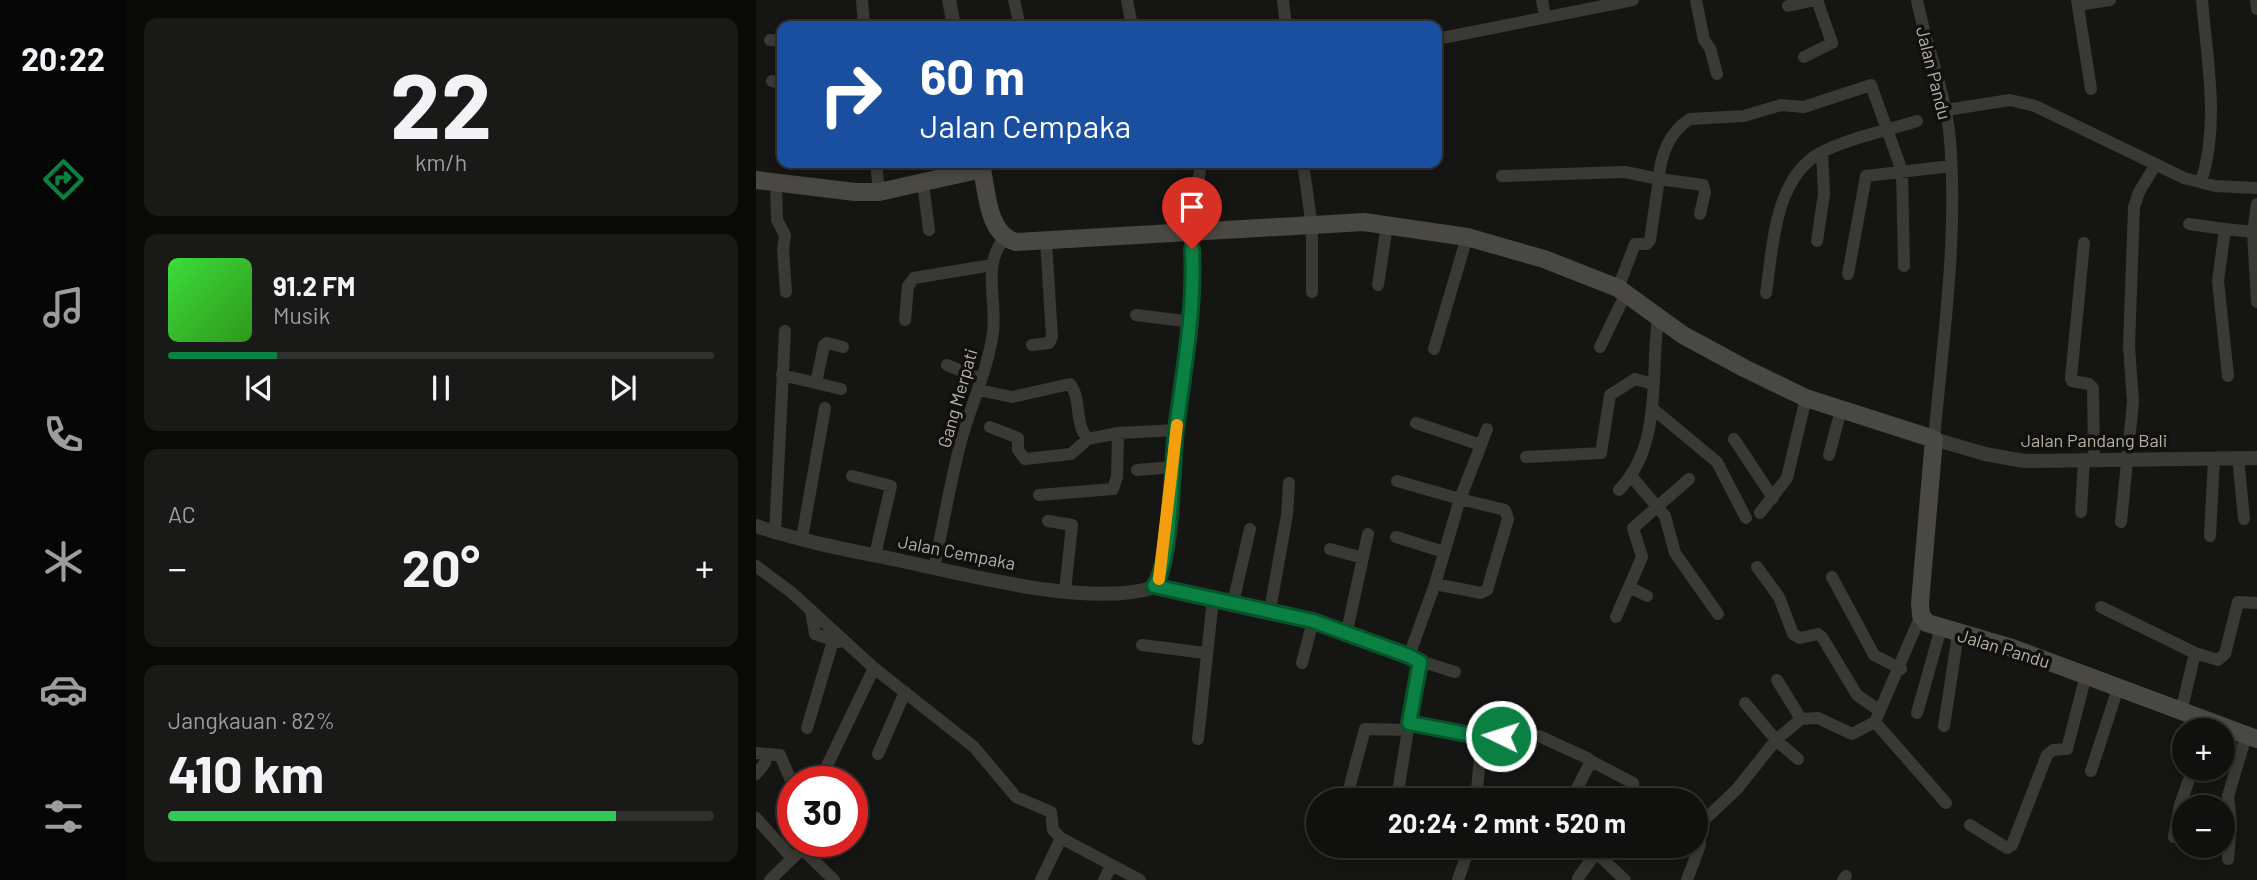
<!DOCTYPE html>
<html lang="id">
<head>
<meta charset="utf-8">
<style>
	:root { --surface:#10100e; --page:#191917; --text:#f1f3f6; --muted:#9c9d9e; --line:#30302e; --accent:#0b8043 }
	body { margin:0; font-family:Barlow,sans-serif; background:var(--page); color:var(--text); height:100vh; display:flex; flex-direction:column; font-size:26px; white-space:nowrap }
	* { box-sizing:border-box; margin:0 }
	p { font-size:23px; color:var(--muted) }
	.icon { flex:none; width:38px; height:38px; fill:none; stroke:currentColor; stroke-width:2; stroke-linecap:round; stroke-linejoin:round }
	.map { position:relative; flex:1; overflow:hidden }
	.drawer { display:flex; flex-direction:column; gap:18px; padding:18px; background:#090908; width:630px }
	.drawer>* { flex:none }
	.top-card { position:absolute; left:21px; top:21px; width:665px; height:147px; border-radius:14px; box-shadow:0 4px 10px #0003,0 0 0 2px var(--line); background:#1a4fa0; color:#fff; overflow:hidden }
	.buttons { position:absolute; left:1416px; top:718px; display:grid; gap:14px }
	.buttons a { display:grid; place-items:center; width:63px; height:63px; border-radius:50%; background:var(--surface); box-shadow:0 4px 10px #0003,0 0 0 2px var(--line); font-size:35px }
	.speed { position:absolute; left:21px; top:766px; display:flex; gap:14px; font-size:35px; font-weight:700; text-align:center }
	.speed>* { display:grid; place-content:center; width:91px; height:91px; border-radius:50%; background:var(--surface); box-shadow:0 4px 10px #0003,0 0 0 2px var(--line); line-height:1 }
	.speed .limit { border:10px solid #d22; background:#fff; color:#111 }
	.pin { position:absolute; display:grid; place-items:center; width:60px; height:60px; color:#fff; margin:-72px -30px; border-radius:50% 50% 50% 0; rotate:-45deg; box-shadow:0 0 7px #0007 }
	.pin .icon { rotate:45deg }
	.me { position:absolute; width:77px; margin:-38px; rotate:274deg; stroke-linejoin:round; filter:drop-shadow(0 0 5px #0008) }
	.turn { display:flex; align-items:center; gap:24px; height:147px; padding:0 28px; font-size:32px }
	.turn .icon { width:91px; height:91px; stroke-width:2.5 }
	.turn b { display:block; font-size:49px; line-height:60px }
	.big { font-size:52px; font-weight:700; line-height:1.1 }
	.drawer .card { flex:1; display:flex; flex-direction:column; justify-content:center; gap:10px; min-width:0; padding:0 24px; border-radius:14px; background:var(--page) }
	.drawer .dial { align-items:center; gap:0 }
	.dial b { font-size:91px; line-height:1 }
	.song { display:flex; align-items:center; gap:21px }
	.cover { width:84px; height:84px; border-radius:10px; background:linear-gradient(135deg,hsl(120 70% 55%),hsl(110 70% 35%)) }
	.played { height:7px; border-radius:4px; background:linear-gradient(90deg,var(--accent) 20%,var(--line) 20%) }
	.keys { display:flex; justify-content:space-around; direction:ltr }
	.heat { display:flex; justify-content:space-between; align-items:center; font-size:38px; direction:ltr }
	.charge { height:10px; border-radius:5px; background:linear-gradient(90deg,#34c759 82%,var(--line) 0) }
	.trip { position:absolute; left:550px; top:788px; width:402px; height:70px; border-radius:35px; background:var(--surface); box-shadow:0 4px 10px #0003,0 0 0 2px var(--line); font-weight:700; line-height:70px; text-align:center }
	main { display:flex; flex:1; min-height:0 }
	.dock { display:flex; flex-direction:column; width:126px; justify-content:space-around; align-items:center; background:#060606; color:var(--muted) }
	.dock .icon { width:49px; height:49px }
	.dock .on { color:var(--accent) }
	.dock b { font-size:32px; color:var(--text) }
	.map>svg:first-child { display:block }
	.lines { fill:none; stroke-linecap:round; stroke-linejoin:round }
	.minor { stroke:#3a3934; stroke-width:12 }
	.tertiary { stroke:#3a3934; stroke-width:14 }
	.secondary { stroke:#4a4842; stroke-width:18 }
	.route-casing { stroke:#07532c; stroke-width:18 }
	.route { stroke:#0b8043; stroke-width:12 }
	.slow { stroke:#f59e0b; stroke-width:12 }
	.labels { text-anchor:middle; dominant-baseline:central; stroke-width:7; stroke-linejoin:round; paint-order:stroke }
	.street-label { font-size:18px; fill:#b7b0a3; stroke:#10100e }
</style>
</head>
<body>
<main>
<nav class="dock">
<b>20:22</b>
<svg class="icon on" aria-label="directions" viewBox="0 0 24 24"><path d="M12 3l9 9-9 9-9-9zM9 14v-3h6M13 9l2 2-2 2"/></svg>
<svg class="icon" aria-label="music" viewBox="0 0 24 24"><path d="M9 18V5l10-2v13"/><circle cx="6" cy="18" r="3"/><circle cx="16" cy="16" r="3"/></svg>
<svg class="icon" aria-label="phone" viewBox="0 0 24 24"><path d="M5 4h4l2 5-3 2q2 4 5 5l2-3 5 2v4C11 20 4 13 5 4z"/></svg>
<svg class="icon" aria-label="climate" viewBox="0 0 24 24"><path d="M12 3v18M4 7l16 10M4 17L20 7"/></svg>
<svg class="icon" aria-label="car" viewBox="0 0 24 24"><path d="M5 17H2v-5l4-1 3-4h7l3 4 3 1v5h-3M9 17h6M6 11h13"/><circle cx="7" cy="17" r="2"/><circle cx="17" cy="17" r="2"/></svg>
<svg class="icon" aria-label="filters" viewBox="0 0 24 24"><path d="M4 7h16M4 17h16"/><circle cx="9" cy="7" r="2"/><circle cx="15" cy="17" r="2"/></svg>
</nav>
<section class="drawer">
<div class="card dial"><b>22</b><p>km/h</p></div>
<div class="card">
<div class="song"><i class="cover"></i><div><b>91.2 FM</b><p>Musik</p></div></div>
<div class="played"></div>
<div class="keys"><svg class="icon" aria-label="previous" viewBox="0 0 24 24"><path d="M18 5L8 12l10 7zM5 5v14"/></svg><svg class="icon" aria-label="pause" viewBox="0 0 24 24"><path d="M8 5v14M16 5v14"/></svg><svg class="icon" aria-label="next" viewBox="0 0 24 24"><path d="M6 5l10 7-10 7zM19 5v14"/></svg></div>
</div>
<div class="card"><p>AC</p>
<div class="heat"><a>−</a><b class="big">20°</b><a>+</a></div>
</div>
<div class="card"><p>Jangkauan · 82%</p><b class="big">410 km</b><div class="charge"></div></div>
</section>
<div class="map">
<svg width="1501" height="880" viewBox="0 0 1501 880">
	<rect width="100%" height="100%" fill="#151513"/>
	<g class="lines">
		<path class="minor" d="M106,0l2,26
			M258,0l6,26
			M371,0l5,26
			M527,0l3,26
			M786,0l3,17
			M940,0l8,40 6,8 7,26
			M1161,0c9,47 29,92 33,140 8,98 -7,201 -16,299
			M1321,0l14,89
			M1500,0l1,9
			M1322,5l32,-5
			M1032,6l27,-6
			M681,39l196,-39
			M14,40l12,1
			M1048,57l28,-14 -15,-43
			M16,81l10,2
			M1190,110l64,-10 25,6 149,72 31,8 42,2
			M120,163l3,29
			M547,163l9,64v65
			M746,176l123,-4 34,7 -9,61 -3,4h-12l-17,44
			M1445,182c19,-58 6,-121 1,-182
			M20,183l1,37 8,15 -2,14 3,43
			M167,183l6,47
			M1501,204l-4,28 4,70
			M944,214l5,-22 -2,-7 -44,-6c1,-23 10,-47 31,-60l54,-3 37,-11 23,2 67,-22 31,86 2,95
			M1433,224l36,5
			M435,233l10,-70
			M1061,241l7,-47 -2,-42
			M1328,243l-13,135 1,3 17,3 4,4 1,72
			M1092,274l18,-98 85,-10
			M622,285l9,-60
			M1010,293c7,-46 8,-114 54,-140 28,-15 66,-22 97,-32
			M380,315l56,7
			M149,320l3,-34 6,-8 78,-13
			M276,345l17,-2 3,-6 -6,-96
			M844,347l26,-54
			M678,349l33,-112
			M191,365l34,14
			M26,375l59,14
			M1472,376l-10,-95 7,-52 28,3
			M60,383l8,-38 3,-2 16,4
			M223,390l33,7 58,-13c12,15 4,41 18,55l30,-6 58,-3
			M896,408l65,54 29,56
			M234,427l28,11v12l7,9 46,-5 17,-15
			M978,439l39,59
			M725,445l6,-16
			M1073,455l12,-45
			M770,457l75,-4 9,-58 25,-16 18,5
			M1482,457l6,62
			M381,470l36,-3
			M96,476l39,10 -16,69
			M875,476l34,40 10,37 43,61
			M641,481l63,18 21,-54 -65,-22
			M863,490c44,-46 31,-113 39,-172
			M283,495l74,-6 4,-12 1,-44
			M1325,512l3,-52
			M1004,513l27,-35 19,-80
			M292,521l24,4 -7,66
			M1365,522l12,-120 -4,-56 5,-139 5,-15 17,-28
			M19,533l10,-202
			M1454,536l4,-77
			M640,537l48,15
			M46,538l23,-130
			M574,549l33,9
			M0,566l35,26 83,76 100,79 42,50 35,15 2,18 8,8 79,42
			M1001,567l22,30 14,37 7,4 18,-4 4,3 35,58 23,16
			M178,568c9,-42 16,-85 27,-127 10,-37 27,-71 32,-109 4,-31 -11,-68 11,-93
			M1076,577l42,78 27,14
			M398,586l159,35 102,38 5,2 -11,62 73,13h57l48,22 4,3 -20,39
			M873,587l18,9
			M477,603l17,-74
			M1345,607l94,46 23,7 7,-6 13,-52 19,1
			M514,610l17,-95 2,-32
			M55,611l4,23 24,8
			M860,617l26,-60 -9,-29 56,-49
			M591,631l21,-97
			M386,645l63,8
			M653,656l26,-72 25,-85 45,11 3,9 -21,71 -6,3 -46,-9
			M664,661l35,11
			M546,663l11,-42
			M1021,680l24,39
			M989,703l31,37 22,19
			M1425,712l14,-59
			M1161,713l24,-85
			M1119,722l71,81
			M1188,726l14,-92
			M51,728l26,-87
			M442,739l15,-140
			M0,753l24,2 13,30
			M122,754l27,-62
			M835,761l42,22v6l-6,11
			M1335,771l27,-83
			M0,774l9,-11
			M67,774l51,-106
			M594,785l15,-56 42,1
			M643,786l10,-63
			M720,800l6,-64
			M0,818l36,40
			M1214,825l37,23 5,-3 35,-90 6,-5 14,-1 19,-74
			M1418,837l6,-32 13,-37
			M832,845l37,35
			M786,851l4,-6
			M1472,859l3,-36 -3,-27 18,-60
			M822,878l17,-24
			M14,880l32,-31 32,31
			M285,880l20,-42
			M348,880l7,-14
			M702,880l12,-35
			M931,880l13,-35v-21l37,-35 39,-49 25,-21 17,-1 34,16 23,-12 46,-107
			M1087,880l3,-4"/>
		<path class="tertiary" d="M193,0l5,26
			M1178,439l51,15 39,7 233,-3
			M0,526c47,16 98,25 146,35 67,14 185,46 250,27l8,-13 5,-28 11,-117 16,-108 -1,-89"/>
		<path class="secondary" d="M0,180l99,12h24l103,-23c5,24 6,66 34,73l348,-20 103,15 77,22 74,29 65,47 61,33 62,30 128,41 -14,164 1,12 6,8 85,25 245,91"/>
	</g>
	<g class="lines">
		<g class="route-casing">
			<path id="route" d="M436,249c3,62 -8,119 -16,180 -4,33 -4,135 -22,157l159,35 96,35 11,6 -11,61 73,14 19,-1"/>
		</g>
		<use href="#route" class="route"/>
		<path class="slow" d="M403,579l18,-154"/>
	</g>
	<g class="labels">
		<g class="street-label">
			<text transform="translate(1178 73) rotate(76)">Jalan Pandu</text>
			<text transform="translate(201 398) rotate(-74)">Gang Merpati</text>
			<text x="1338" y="440">Jalan Pandang Bali</text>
			<text transform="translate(201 552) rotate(11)">Jalan Cempaka</text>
			<text transform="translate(1248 648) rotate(17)">Jalan Pandu</text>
		</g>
	</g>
</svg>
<div class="buttons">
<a>+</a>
<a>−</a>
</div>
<div class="speed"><div class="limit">30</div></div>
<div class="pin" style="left:436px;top:249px;background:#d93025"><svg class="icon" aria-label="arrive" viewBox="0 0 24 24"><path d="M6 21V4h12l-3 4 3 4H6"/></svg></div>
<svg class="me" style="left:745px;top:736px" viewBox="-20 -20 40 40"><circle r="17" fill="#0b8043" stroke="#fff" stroke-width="3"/><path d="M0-11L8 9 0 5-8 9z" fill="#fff"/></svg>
<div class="trip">20:24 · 2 mnt · 520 m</div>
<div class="top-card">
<div class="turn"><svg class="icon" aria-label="right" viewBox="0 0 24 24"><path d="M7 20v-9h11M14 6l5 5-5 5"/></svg><div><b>60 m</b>Jalan Cempaka</div></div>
</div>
</div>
</main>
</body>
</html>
